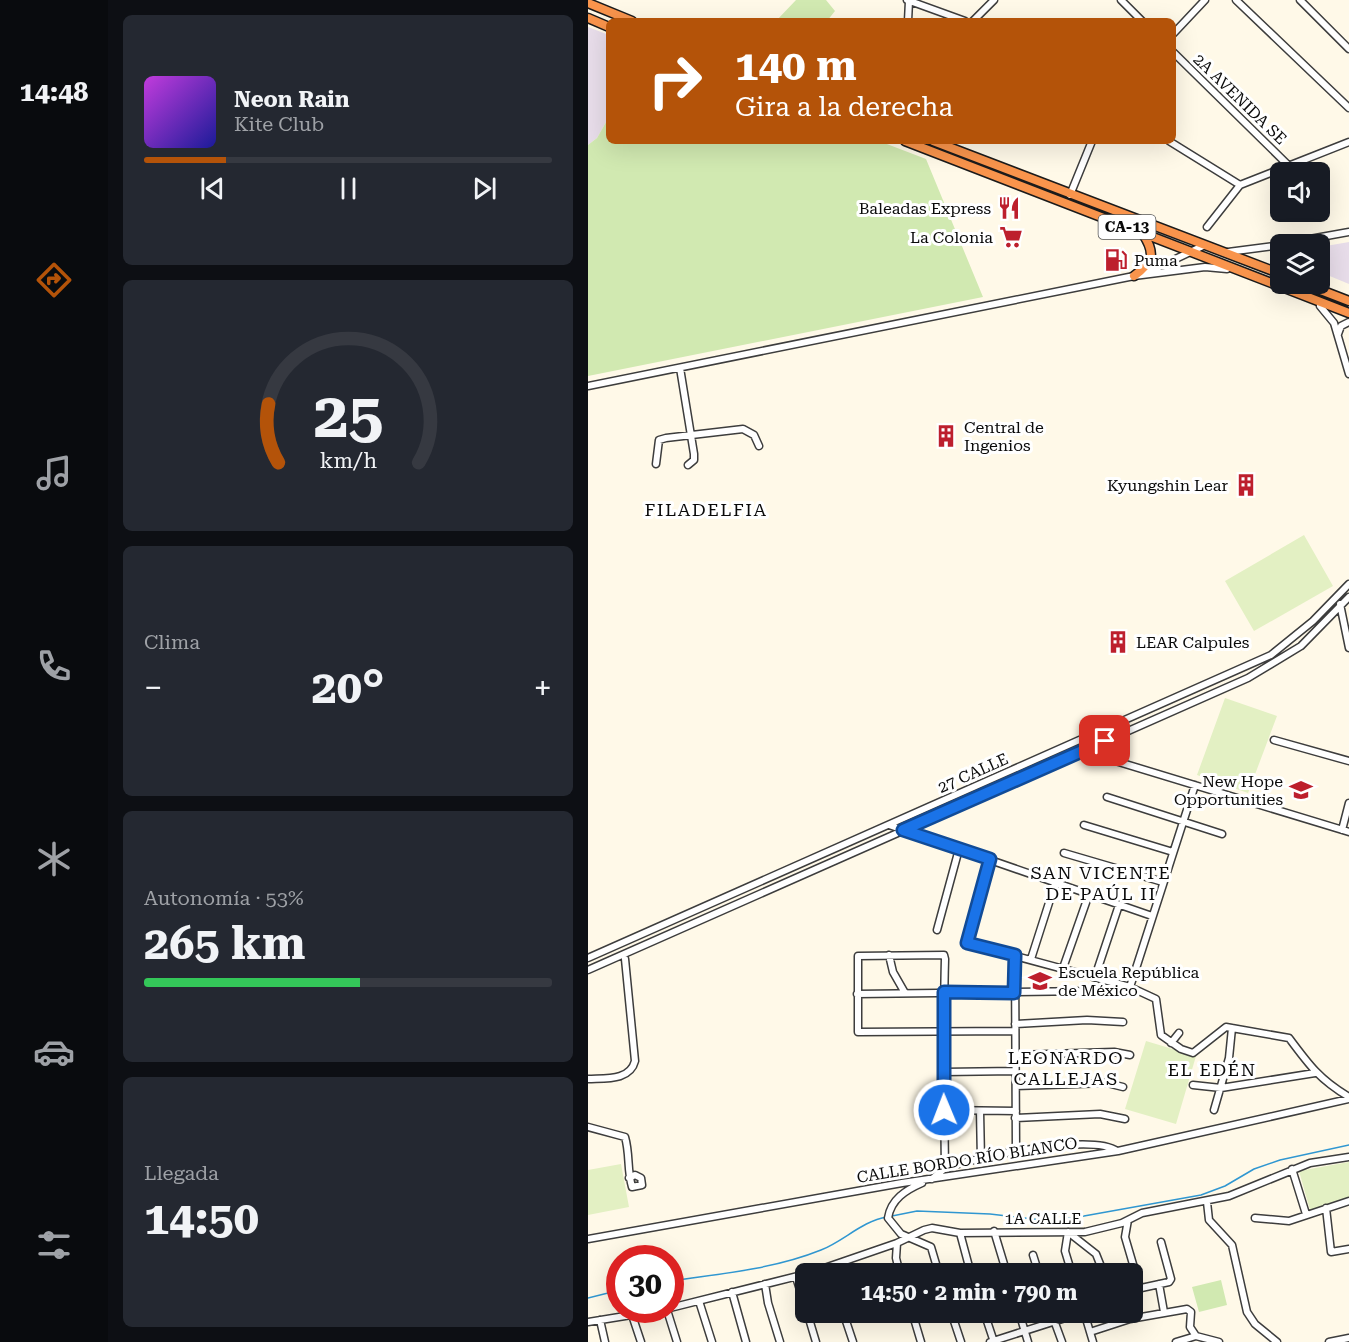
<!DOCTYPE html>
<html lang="es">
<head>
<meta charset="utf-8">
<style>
	:root { --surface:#171b24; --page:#242831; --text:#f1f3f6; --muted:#9ea1a6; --line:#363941; --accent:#b45309 }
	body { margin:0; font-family:"Roboto Serif",serif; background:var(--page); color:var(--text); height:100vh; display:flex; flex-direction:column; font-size:22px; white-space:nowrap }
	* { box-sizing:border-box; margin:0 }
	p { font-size:20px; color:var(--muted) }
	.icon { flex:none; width:33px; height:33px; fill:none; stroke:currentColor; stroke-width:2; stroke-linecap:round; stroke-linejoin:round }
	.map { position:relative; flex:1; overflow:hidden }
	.panel { display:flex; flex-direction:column; gap:15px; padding:15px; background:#0d0f14; width:480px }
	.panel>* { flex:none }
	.top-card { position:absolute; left:18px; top:18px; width:570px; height:126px; border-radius:9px; box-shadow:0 6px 24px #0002; background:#b45309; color:#fff; overflow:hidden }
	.controls { position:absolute; left:682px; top:162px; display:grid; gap:12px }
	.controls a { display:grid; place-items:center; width:60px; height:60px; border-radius:9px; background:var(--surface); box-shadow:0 6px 24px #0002; font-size:30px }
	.speed { position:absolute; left:18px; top:1245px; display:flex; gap:12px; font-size:30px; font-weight:700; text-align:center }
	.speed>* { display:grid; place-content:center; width:78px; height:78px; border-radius:50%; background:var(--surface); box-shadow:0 6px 24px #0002; line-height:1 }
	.speed .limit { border:9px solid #d22; background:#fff; color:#111 }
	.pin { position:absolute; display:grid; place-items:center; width:51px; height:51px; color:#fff; margin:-26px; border-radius:12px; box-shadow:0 3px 9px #0006 }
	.me { position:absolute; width:66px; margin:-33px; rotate:359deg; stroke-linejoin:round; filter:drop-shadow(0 0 4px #0008) }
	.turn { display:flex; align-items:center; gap:21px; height:126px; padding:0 30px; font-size:27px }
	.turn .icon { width:78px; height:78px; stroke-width:2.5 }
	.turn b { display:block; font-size:42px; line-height:51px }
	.big { font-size:45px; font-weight:700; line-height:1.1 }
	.panel .widget { flex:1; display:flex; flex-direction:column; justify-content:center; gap:9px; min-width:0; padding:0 21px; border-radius:9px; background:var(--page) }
	.panel .dial { align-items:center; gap:0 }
	.dial svg { height:156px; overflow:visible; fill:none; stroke:var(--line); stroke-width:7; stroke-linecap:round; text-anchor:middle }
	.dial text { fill:var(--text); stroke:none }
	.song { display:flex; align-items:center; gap:18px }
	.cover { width:72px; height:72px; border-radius:9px; background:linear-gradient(135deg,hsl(290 70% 55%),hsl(240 70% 35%)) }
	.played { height:6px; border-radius:3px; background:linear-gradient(90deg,var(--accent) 20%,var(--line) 20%) }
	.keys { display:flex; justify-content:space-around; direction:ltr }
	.heat { display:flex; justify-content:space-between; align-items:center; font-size:33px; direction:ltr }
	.charge { height:9px; border-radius:4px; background:linear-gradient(90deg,#34c759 53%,var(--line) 0) }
	.trip { position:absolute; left:207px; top:1263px; width:348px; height:60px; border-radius:9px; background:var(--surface); box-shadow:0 6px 24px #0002; font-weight:700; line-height:60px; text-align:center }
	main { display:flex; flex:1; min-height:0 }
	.menu { display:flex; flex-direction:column; width:108px; justify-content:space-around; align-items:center; background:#090b0e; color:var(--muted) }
	.menu .icon { width:42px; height:42px }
	.menu .current { color:var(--accent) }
	.menu b { font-size:27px; color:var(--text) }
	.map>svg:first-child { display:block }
	.industrial { fill:#e8ddea }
	.green { fill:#d1e9b1 }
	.pitch { fill:#e3f0c3 }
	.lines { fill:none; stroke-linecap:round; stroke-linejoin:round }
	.stream { stroke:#3097d1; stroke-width:1.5 }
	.minor-casing { stroke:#3d3d3d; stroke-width:9 }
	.highway-casing { stroke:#1b1b1b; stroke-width:11 }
	.minor { stroke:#fff; stroke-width:6 }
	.highway { stroke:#f9944c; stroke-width:8 }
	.route-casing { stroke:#114b97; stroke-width:15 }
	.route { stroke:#1a73e8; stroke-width:10 }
	.labels { text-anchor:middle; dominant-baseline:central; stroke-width:6; stroke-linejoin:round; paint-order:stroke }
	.shield { fill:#fff; stroke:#545454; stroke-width:1.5 }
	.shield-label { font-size:15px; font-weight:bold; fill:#0a0a0a }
	.street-label { font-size:16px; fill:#0a0a0a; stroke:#fff }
	.poi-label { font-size:16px; fill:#0a0a0a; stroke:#fff; text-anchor:end }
	.neighbourhood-label { font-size:18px; letter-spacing:1.5px; fill:#0a0a0a; stroke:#fff }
</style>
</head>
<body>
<main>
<nav class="menu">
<b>14:48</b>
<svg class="icon current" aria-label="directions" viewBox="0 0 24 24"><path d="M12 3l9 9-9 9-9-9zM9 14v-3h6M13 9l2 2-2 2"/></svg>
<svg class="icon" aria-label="music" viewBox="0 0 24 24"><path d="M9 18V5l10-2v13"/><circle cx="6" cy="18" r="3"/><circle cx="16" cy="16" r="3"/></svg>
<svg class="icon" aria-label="phone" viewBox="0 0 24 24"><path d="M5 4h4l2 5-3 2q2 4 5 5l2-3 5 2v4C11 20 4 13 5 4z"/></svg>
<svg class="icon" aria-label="climate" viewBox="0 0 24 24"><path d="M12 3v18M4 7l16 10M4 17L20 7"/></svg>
<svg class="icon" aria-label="car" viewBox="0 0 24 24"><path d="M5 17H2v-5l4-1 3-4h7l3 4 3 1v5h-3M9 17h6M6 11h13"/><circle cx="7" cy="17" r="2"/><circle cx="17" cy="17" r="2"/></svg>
<svg class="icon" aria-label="filters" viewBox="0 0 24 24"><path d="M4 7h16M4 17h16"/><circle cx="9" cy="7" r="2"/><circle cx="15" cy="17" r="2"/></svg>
</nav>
<section class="panel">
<div class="widget">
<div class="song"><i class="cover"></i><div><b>Neon Rain</b><p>Kite Club</p></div></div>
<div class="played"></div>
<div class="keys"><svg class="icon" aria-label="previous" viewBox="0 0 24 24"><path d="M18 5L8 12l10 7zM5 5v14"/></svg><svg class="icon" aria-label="pause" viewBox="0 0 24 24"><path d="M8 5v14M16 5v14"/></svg><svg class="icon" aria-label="next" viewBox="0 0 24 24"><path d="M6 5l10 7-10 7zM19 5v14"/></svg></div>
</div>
<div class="widget dial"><svg viewBox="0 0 100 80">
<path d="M14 69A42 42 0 1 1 86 69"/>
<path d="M14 69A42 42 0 0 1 9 39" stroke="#b45309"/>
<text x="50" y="56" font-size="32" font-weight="700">25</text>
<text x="50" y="72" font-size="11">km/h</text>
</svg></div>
<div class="widget"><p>Clima</p>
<div class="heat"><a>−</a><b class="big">20°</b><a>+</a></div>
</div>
<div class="widget"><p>Autonomía · 53%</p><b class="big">265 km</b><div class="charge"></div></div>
<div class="widget"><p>Llegada</p><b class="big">14:50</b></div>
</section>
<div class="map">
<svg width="761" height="1342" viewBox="0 0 761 1342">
	<rect width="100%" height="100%" fill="#fff9e8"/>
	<path class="industrial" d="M0,27l21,8v82l-12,21 -9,7z
		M761,242v42l-29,-12v-25z"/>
	<path class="green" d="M208,0h30l9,11 -8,10h-51z
		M21,117v24h270l47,18 57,138 -395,79v-231l9,-7z
		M633,1280l6,25 -28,7 -7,-25z"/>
	<path class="pitch" d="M716,535l29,51 -79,45 -29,-50z
		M637,698l52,18 -29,77 -51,-18z
		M558,1041l50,15 -20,68 -51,-15z
		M761,1162v36l-39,12 -11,-39z
		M33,1164l8,43 -41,8v-45z"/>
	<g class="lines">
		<path class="stream" d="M304,1216l25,-5 73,3 60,7 34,-5 117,-21 24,-9 29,-17 26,-9 69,-15
			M82,1281c50,-7 104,-12 151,-31 23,-9 41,-29 66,-33
			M0,1298l32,-8"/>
		<g class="minor-casing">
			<path id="minor" d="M319,0l58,21
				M533,0l21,21
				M648,0l113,108
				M712,0l49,49
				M320,21l1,-20
				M385,21l21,-21
				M585,34l32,-34
				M585,52l116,114
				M581,141l71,44
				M482,195l22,-54
				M619,227l33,-42 109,-43
				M694,244l67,-12
				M640,252l53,-7
				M560,272l57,-27
				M732,306l14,17 15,51
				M750,334l3,-8 8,-4
				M92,368l14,86v6l-6,5
				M0,386l546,-110 71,-9 22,2
				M68,464l3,-24 7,-2 77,-9 11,6 5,11
				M752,604l9,44
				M495,739l16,17 250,76
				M686,740l75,21
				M519,797l115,37
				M301,825l263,91
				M496,825l89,27
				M754,830l7,-27
				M476,853l99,29
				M402,859l-23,84 163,44 26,12 5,36 20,14 12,4 33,-26 63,11c20,27 31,42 60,59
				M349,930l22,-81
				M301,955l4,17 12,21
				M427,955l1,197
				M0,958l683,-303 42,-34 36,-37
				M443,959l24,-75
				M475,968l26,-74
				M0,970l660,-292 53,-32 48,-49
				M507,977l24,-72
				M542,987l65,-202
				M269,994l233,-3
				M427,1024l72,-4 36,2
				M583,1043l8,-10
				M427,1055l99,-3 16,3
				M356,1072l71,-1
				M0,1079c17,-1 42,2 47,-18l-10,-102
				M605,1085l28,3 94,-15
				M428,1086l91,-3 16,4
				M356,1110l72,1
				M626,1110l15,-52 3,-30
				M392,1111l1,49
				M427,1118l85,-4 25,5
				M0,1127l37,10c5,17 2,33 7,50l10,-2 -1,-7 -6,-3 -6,3
				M357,1169c-1,-70 -2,-140 0,-210l-1,-4 -86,1v76l157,-1
				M704,1169l14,45
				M344,1179c4,-3 9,-8 14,-11 30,-11 146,-35 171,-17
				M334,1183c-16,7 -31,16 -34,35l13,16 30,13 8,27
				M619,1202l2,18 23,25 15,67 8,12 22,18
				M738,1208l5,44 18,-3
				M667,1218l34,3 60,-20
				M540,1220l-3,17 15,51
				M406,1231l13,43
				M372,1233l11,41
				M0,1239l314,-56 216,-32 231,-52
				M309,1243l-1,15 4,16
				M445,1255l6,19
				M219,1274l90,-31 27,-13 8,-2 28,5 125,-1 37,-9 20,-10 87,-17 81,-33 39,-6
				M484,1274l-7,-23 3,-19 28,22 8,20
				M208,1277l10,32
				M177,1284l3,19 12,39
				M571,1284l5,28
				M544,1290l37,-8 2,-3 -10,-37
				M144,1292l14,50
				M111,1301l13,41
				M82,1308l136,-34
				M79,1310l10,32
				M219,1312l9,30
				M255,1312l10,30
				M324,1312l9,30
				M363,1312l10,30
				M396,1312l10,30
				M431,1312l9,30
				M463,1312l11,30
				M496,1312l9,30
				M44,1315l9,27
				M12,1320l5,22
				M0,1322l74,-12
				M502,1332l40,-13 57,-10 4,3 -1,15 6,9
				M402,1342l94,-30
				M588,1342l20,-6 23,6
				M741,1342l20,-4"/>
		</g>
		<g class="highway-casing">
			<path id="highway" d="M0,3l44,18
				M0,18l21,9
				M317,141l444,172
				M345,141l348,133
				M546,276c19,-14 22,-22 9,-42
				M717,284l44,17"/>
		</g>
		<use href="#minor" class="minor"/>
		<use href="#highway" class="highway"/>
	</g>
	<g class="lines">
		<g class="route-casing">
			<path id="route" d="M356,1110v-118l70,1 1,-38 -48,-12 23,-84 -87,-29 202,-89"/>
		</g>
		<use href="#route" class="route"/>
	</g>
	<defs>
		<g id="restaurant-bare" transform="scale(1.8)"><path d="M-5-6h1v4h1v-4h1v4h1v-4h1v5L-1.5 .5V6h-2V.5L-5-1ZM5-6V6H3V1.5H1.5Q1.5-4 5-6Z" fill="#bd1f2d" stroke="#fff" stroke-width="2.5" paint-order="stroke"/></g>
		<g id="supermarket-bare" transform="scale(1.8)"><path d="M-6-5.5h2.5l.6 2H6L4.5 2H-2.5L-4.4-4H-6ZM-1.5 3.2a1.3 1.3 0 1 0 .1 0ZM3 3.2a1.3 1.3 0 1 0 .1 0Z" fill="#bd1f2d" stroke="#fff" stroke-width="2.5" paint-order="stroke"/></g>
		<g id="fuel-bare" transform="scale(1.8)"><path d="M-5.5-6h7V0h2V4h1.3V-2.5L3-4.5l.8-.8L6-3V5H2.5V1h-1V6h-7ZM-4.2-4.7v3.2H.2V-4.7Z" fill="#bd1f2d" stroke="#fff" stroke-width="2.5" paint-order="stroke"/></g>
		<g id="building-bare" transform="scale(1.8)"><path d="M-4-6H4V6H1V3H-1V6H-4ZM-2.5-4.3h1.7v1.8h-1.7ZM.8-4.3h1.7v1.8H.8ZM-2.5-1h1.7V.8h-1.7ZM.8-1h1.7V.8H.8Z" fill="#bd1f2d" stroke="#fff" stroke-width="2.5" paint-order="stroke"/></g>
		<g id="school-bare" transform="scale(1.8)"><path d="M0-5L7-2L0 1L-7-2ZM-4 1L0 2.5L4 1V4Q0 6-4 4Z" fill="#bd1f2d" stroke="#fff" stroke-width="2.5" paint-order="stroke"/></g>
	</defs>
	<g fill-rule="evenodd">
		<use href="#restaurant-bare" x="421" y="208"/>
		<use href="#supermarket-bare" x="423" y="237"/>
		<use href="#fuel-bare" x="528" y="260"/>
		<use href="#building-bare" x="358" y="436"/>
		<use href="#building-bare" x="658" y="485"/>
		<use href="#building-bare" x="530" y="642"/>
		<use href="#school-bare" x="713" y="790"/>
		<use href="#school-bare" x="452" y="981"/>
	</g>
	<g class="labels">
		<rect class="shield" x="510.5" y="215" width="57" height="24" rx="4.5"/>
		<g class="shield-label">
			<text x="539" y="227">CA-13</text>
		</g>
		<g class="street-label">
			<text transform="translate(652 99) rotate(44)">2A AVENIDA SE</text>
			<text transform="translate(385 773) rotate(-24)">27 CALLE</text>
			<text transform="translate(379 1160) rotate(-9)">CALLE BORDO RÍO BLANCO</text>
			<text x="455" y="1218">1A CALLE</text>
		</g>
		<g class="poi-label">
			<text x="403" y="208">Baleadas Express</text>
			<text x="405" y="237">La Colonia</text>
			<text x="546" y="260" text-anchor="start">Puma</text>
			<text x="376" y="427" text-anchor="start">Central de<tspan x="376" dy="18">Ingenios</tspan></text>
			<text x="640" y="485">Kyungshin Lear</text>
			<text x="548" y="642" text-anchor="start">LEAR Calpules</text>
			<text x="695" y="781">New Hope<tspan x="695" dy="18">Opportunities</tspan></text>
			<text x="470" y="972" text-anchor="start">Escuela República<tspan x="470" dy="18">de México</tspan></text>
		</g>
		<g class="neighbourhood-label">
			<text x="118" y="509">FILADELFIA</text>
			<text x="513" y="872">SAN VICENTE<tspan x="513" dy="21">DE PAÚL II</tspan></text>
			<text x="478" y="1057">LEONARDO<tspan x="478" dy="21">CALLEJAS</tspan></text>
			<text x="624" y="1069">EL EDÉN</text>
		</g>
	</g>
</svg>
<div class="controls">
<a><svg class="icon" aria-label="sound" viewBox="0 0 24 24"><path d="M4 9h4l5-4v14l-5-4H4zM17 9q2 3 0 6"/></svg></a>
<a><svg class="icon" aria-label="layers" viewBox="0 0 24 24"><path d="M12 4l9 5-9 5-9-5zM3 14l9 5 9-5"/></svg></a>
</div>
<div class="speed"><div class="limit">30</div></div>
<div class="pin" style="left:517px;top:741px;background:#d93025"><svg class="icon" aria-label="arrive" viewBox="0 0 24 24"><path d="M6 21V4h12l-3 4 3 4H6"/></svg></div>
<svg class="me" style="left:356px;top:1110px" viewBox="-20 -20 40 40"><circle r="17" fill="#1a73e8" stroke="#fff" stroke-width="3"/><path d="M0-11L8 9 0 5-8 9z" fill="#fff"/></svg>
<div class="trip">14:50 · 2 min · 790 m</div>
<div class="top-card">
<div class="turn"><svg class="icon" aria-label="right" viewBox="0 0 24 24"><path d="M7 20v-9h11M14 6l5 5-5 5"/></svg><div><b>140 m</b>Gira a la derecha</div></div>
</div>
</div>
</main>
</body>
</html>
